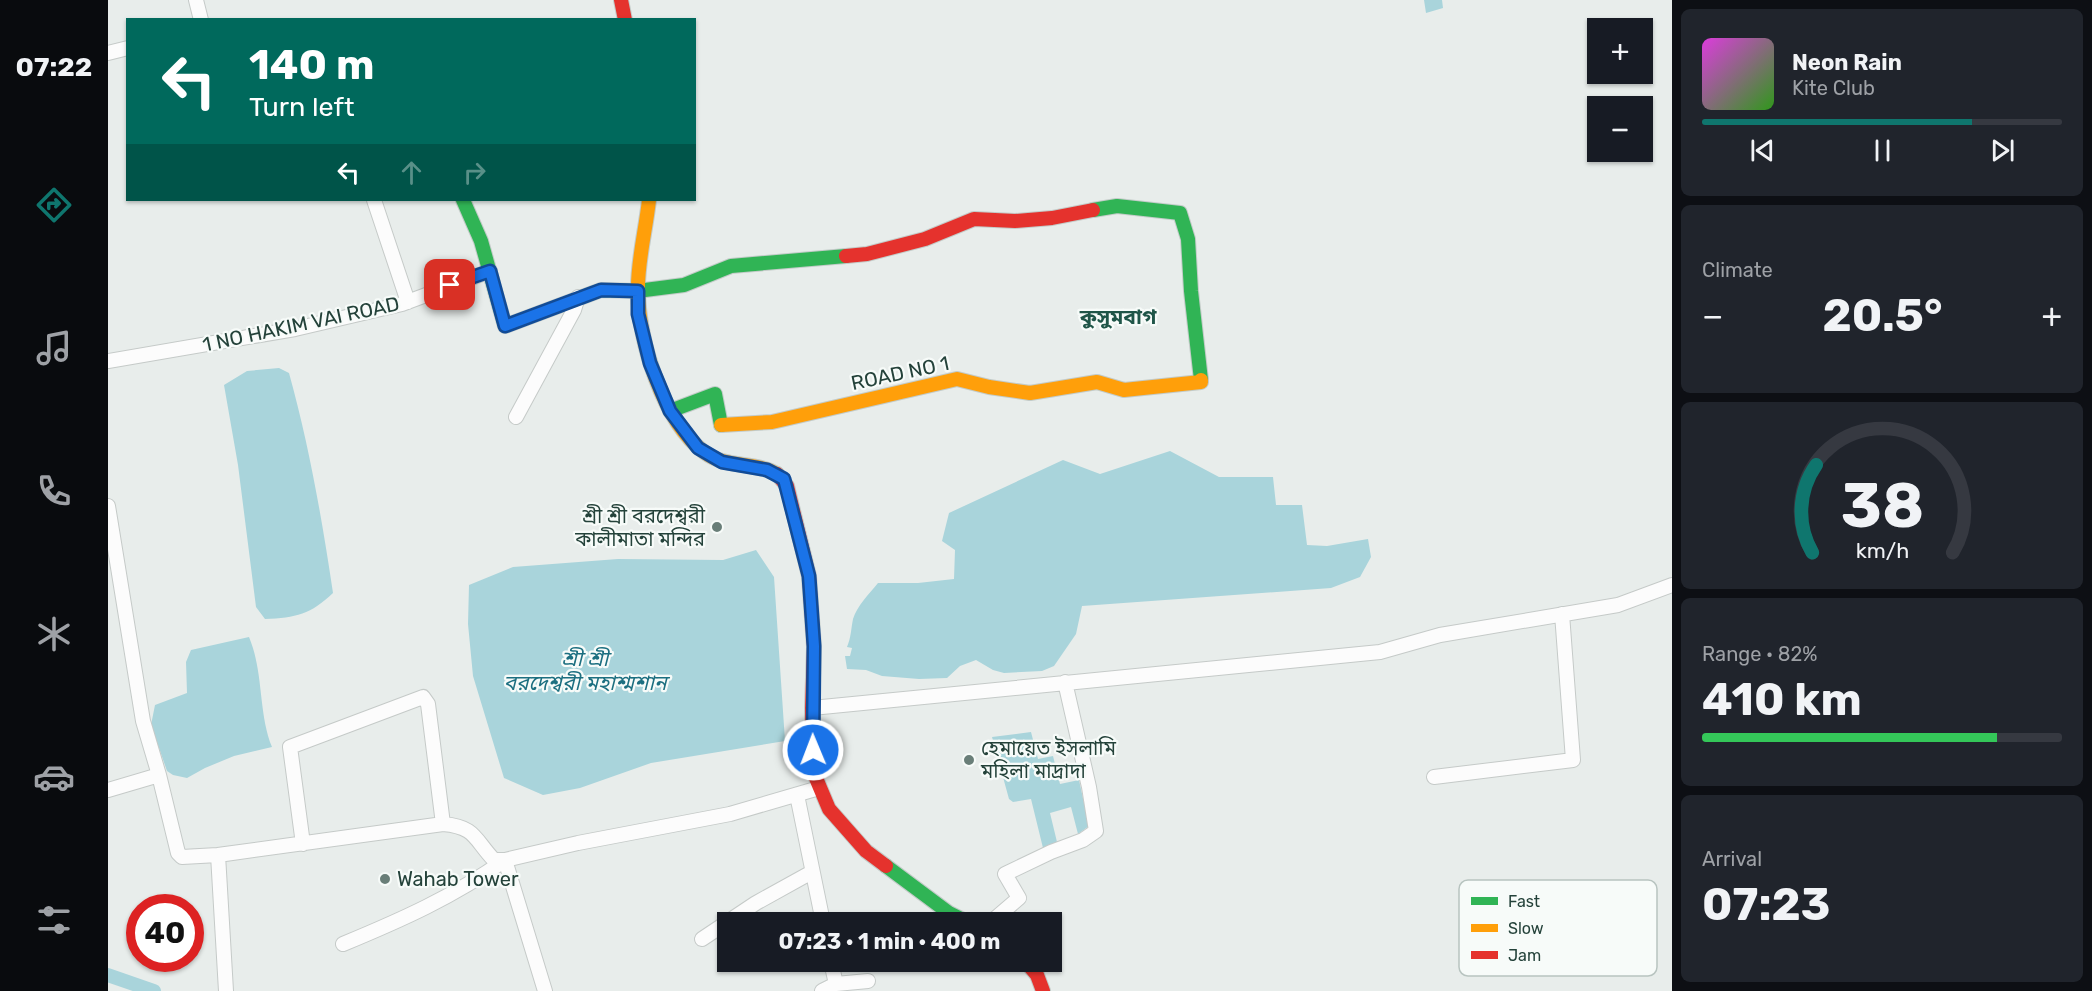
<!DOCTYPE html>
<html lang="en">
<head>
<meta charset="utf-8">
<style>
	:root { --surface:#171b24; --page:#20242c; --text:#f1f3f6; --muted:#9ea1a6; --line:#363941; --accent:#0f766e }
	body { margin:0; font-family:Rubik,"Noto Sans Bengali",sans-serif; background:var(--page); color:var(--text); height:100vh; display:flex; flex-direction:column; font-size:22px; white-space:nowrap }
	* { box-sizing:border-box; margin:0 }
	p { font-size:20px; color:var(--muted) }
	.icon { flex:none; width:33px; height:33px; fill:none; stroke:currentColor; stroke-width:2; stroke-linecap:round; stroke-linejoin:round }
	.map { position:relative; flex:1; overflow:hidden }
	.panel { display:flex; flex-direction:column; gap:9px; padding:9px; background:#0d0f14; width:420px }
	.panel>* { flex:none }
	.guide { position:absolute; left:18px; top:18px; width:570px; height:183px; border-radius:0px; box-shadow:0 2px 4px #0004; background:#00695c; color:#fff; overflow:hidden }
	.buttons { position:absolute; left:1479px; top:18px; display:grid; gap:12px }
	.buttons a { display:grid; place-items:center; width:66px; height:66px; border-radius:0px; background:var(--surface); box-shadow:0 2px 4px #0004; font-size:30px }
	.speed { position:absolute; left:18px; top:894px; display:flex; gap:12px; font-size:30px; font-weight:700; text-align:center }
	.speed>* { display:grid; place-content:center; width:78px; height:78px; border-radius:50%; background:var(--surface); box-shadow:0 2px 4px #0004; line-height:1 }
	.speed .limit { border:9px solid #d22; background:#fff; color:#111 }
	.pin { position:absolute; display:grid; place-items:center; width:51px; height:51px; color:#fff; margin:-26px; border-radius:12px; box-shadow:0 3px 9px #0006 }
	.me { position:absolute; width:66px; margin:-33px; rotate:359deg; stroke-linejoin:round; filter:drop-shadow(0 0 4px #0008) }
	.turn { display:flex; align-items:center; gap:21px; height:126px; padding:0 24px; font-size:27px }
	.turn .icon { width:78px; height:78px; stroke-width:2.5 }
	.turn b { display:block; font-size:42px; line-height:51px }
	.lanes { display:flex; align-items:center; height:57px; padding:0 24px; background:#0003; justify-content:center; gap:30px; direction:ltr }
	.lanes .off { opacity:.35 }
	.big { font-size:45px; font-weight:700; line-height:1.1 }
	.panel .tile { flex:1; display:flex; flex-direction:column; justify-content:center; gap:9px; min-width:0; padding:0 21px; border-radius:9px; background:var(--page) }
	.panel .dial { align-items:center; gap:0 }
	.dial svg { height:156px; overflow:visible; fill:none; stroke:var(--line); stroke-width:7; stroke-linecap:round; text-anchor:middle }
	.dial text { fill:var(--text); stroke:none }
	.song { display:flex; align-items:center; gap:18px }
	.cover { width:72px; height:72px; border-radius:9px; background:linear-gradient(135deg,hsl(300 70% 55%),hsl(110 70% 35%)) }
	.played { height:6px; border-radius:3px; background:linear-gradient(90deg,var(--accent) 75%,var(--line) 75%) }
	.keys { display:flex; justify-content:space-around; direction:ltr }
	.heat { display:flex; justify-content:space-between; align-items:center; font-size:33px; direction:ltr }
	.charge { height:9px; border-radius:4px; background:linear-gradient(90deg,#34c759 82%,var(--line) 0) }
	.trip { position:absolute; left:609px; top:912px; width:345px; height:60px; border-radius:0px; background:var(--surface); box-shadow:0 2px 4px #0004; font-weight:700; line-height:60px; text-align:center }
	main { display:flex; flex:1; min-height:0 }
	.menu { display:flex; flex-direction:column; width:108px; justify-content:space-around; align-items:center; background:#090b0e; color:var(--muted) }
	.menu .icon { width:42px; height:42px }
	.menu .current { color:var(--accent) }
	.menu b { font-size:27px; color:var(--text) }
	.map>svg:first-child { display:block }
	.water { fill:#a9d4db }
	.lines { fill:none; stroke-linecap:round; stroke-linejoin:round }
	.canal { stroke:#a9d4db; stroke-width:14 }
	.street-casing { stroke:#c5cac8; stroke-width:16 }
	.fast-casing { stroke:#c3cbc8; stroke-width:16 }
	.slow-casing { stroke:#c3cbc8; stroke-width:16 }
	.jam-casing { stroke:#c3cbc8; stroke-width:16 }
	.street { stroke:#fcfcfc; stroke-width:14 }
	.fast { stroke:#30b455; stroke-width:14 }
	.slow { stroke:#ff9f0a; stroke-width:14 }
	.jam { stroke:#e5322d; stroke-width:14 }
	.route-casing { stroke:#114b97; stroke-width:15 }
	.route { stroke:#1a73e8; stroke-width:10 }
	.poi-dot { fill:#697e78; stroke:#f7fbf9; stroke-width:2 }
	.labels { text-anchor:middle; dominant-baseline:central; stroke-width:4.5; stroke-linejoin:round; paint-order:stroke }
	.street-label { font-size:20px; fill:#24423a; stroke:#f7fbf9 }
	.poi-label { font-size:20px; fill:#24423a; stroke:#f7fbf9; text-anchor:start }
	.neighbourhood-label { font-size:21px; font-weight:bold; fill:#1f5548; stroke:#f7fbf9 }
	.water-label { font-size:21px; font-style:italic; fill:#1c6f80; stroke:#f7fbf9 }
	.key { fill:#f7fbf9; stroke:#b8c4c0; stroke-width:1.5 }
	.key-label { font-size:16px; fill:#24423a }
</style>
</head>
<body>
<main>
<nav class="menu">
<b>07:22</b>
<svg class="icon current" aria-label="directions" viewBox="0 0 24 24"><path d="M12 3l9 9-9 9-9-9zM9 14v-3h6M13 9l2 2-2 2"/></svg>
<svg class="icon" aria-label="music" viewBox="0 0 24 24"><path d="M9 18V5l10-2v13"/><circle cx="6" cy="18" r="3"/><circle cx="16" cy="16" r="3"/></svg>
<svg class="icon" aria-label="phone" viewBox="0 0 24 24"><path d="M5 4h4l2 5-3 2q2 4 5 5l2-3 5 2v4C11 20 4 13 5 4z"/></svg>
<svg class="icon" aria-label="climate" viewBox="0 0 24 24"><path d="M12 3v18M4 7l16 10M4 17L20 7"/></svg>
<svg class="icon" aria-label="car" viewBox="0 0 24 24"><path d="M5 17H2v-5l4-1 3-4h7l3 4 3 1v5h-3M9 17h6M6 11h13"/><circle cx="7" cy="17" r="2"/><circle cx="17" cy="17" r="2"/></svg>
<svg class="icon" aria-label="filters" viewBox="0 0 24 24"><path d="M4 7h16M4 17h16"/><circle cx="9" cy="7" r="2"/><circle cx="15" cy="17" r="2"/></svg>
</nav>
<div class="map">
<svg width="1564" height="991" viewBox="0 0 1564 991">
	<rect width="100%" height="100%" fill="#e8edeb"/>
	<path class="water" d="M1316,0h18l1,8 -17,5z
		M171,368l10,5c20,72 33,146 44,220 -22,21 -37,25 -68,26l-9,-12 -18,-142 -14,-80 23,-14z
		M1062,451l49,26h54l3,28h26l5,40 20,1 41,-7 3,18 -11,20 -29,11 -249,18 -6,28 -22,32 -12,5 -38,2 -11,-3 -17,-10 -16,6 -13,12 -28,1 -37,-3 -16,-6 -19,-1 -2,-13h5l2,-8 -5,-1c4,-9 4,-18 6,-28 4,-13 16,-25 25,-36h40l36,-4 1,-29 -13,-9 7,-28 114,-53 37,14z
		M648,550l18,27 11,164 -134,22 -71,25 -37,7 -39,-17 -31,-102 -5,-52 1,-39 44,-18 105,-8 105,1z
		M141,637c15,36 9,75 23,110l-38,9 -29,12 -18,10 -14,-3 -6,-4 -16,-46 4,-20 32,-12 -1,-31 5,-12z
		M923,732l7,27 15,-3 7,28 19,-4 10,46 -11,8 -7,-27 -21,6 7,29 -14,6 -12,-49 -18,3 -4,-3 -17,-62z"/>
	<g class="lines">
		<path class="canal" d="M0,975l46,16"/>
		<g class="street-casing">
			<path id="street" d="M88,0l5,20
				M0,53l20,-5
				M266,200l34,102
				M0,361l187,-32 107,-25 88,-33
				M408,417l58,-107 4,-13
				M0,506l35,215 16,54 19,78 4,4 36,-2 8,136
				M704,708l568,-56 60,-17 178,-30 54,-20
				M1326,777l139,-17 -11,-146
				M0,790l51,-15
				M689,795l26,127
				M195,844l-13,-97 133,-50 5,7 15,120
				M110,855l225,-31c33,3 31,15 51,36h11l73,-17 152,-29 89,-26
				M883,922l28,-24 -14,-24 46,-22 32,-12 13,-9 -7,-44 -24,-105
				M594,939l54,-36 56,-31
				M235,944c58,-24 110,-47 162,-84l40,131
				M723,962l5,22 32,-3
				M714,991l14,-7"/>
		</g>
		<g class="fast-casing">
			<path id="fast" d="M355,200l18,41 24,85 96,-36 36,1 47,-6 47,-19 115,-10
				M985,210l24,-4 63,7 8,26 3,52 10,89
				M562,411l45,-17 6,31
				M778,866l63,47 18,9"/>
		</g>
		<g class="slow-casing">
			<path id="slow" d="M541,200c-3,29 -12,63 -11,91 1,50 24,129 66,161 22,17 50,9 73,22
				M613,425l51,-3 185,-43 32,8 41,6 67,-11 27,8 77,-8v-2"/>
		</g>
		<g class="jam-casing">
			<path id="jam" d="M513,0l4,20
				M738,256l21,-2 58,-15 49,-20 41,2 37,-3 41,-8
				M669,474l10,12 22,90 5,71 -2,61 1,63 16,38 37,42 20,15
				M918,962l11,13 6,16"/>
		</g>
		<use href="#street" class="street"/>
		<use href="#fast" class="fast"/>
		<use href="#slow" class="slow"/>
		<use href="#jam" class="jam"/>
	</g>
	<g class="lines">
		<g class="route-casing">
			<path id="route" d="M342,285l40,-14 15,55 96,-36 37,1v23l12,49 20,48 28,37 24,14 45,8 17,9 25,97 5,70 -1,104"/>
		</g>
		<use href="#route" class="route"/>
	</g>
	<g class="poi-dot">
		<circle cx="609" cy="527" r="6"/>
		<circle cx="861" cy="760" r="6"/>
		<circle cx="277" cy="879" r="6"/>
	</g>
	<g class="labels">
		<g class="street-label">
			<text transform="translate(193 324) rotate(-12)">1 NO HAKIM VAI ROAD</text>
			<text transform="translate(792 373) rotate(-12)">ROAD NO 1</text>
		</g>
		<g class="poi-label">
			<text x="597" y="516" text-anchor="end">শ্রী শ্রী বরদেশ্বরী<tspan x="597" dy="23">কালীমাতা মন্দির</tspan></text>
			<text x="873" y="748">হেমায়েত ইসলামি<tspan x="873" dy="23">মহিলা মাদ্রাদা</tspan></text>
			<text x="289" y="879">Wahab Tower</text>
		</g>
		<g class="neighbourhood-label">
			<text x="1010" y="316">কুসুমবাগ</text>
		</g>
		<g class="water-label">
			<text x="477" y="658">শ্রী শ্রী<tspan x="477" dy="24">বরদেশ্বরী মহাশ্মশান</tspan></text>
		</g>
	</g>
	<rect x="1351" y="880" width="198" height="96" rx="9" class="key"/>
	<rect x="1363" y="897" width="27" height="8" fill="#30b455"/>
	<rect x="1363" y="924" width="27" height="8" fill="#ff9f0a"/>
	<rect x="1363" y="951" width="27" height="8" fill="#e5322d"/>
	<g class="key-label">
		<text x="1400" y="907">Fast</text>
		<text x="1400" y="934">Slow</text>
		<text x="1400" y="961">Jam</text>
	</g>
</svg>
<div class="buttons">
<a>+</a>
<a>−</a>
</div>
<div class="speed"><div class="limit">40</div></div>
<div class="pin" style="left:342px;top:285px;background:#d93025"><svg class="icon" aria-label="arrive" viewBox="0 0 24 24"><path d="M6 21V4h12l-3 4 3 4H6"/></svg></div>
<svg class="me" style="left:705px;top:750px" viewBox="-20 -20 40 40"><circle r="17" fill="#1a73e8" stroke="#fff" stroke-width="3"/><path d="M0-11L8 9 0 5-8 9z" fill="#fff"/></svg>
<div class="trip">07:23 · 1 min · 400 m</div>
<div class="guide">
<div class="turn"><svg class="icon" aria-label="left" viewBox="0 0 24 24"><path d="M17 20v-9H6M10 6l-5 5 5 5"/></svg><div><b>140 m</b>Turn left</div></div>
<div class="lanes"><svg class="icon" aria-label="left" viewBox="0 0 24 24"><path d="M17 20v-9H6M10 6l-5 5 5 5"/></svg><svg class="icon off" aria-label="ahead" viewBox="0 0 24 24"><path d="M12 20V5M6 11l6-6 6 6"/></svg><svg class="icon off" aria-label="right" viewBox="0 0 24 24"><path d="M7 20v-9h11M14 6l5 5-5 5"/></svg></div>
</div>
</div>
<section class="panel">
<div class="tile">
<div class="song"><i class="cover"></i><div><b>Neon Rain</b><p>Kite Club</p></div></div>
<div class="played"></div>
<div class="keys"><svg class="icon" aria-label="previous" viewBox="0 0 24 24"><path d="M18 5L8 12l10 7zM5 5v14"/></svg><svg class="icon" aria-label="pause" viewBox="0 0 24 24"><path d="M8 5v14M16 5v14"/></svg><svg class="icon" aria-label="next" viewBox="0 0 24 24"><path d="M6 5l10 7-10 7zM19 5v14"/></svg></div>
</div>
<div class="tile"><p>Climate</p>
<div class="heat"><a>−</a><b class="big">20.5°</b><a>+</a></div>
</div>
<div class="tile dial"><svg viewBox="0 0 100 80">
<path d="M14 69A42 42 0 1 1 86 69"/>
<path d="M14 69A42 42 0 0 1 16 24" stroke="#0f766e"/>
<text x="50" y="56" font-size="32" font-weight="700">38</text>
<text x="50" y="72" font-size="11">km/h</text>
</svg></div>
<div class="tile"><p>Range · 82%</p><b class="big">410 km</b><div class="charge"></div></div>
<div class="tile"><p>Arrival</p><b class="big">07:23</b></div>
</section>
</main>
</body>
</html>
